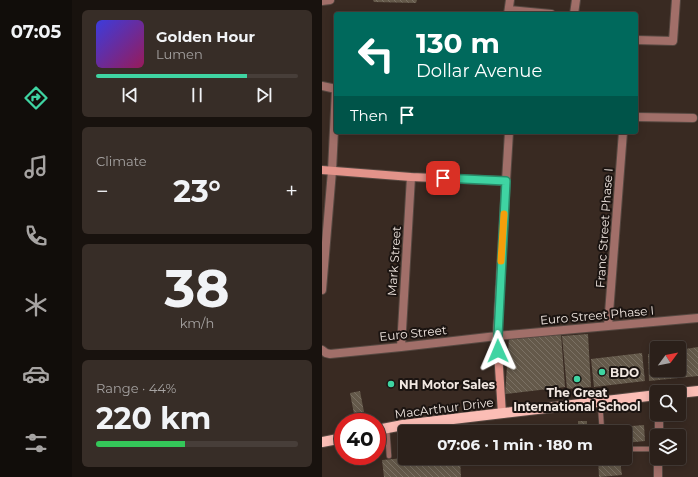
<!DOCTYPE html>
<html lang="en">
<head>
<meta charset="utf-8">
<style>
	:root { --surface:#2b201a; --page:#372d27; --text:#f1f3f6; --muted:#a6a3a2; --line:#473e39; --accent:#3fd4a2 }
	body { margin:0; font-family:Montserrat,sans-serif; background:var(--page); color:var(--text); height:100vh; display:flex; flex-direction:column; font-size:15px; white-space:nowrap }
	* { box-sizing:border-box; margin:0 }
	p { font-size:13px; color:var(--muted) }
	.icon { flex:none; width:22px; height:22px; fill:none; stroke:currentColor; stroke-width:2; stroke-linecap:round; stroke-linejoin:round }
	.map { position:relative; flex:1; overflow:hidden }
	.details { display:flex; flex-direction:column; gap:10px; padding:10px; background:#18120e; width:250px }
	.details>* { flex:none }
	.banner { position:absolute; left:12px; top:12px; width:304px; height:122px; border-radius:4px; box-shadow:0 2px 10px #0003,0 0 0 1px var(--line); background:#00695c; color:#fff; overflow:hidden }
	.needle { width:26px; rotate:58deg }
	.controls { position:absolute; left:328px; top:341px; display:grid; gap:8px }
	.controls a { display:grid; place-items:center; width:36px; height:36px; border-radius:4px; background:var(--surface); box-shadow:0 2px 10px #0003,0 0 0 1px var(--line); font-size:20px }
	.speed { position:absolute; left:12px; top:413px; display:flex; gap:8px; font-size:20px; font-weight:700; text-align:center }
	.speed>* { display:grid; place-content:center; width:52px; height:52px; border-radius:50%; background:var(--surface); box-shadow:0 2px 10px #0003,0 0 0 1px var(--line); line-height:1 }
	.speed .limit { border:6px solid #d22; background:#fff; color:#111 }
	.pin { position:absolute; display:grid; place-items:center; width:34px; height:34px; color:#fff; margin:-17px; border-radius:8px; box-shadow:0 2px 6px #0006 }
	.me { position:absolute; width:44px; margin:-22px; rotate:359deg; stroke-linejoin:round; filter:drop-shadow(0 0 3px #0008) }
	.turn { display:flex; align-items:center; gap:14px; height:84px; padding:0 16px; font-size:18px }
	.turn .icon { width:52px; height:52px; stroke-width:2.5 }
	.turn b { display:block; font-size:28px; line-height:34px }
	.then { display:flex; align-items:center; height:38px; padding:0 16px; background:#0003; gap:8px; font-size:15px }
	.big { font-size:30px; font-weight:700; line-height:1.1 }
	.details .widget { flex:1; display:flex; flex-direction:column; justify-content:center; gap:6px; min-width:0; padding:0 14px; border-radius:6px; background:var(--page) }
	.details .dial { align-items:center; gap:0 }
	.dial b { font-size:52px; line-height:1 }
	.song { display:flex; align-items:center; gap:12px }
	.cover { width:48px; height:48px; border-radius:6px; background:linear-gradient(135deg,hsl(240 70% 55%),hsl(330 70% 35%)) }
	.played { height:4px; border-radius:2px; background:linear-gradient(90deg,var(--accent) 75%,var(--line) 75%) }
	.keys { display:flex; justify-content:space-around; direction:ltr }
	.heat { display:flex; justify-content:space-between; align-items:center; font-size:22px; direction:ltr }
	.charge { height:6px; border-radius:3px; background:linear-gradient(90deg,#34c759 44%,var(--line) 0) }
	.trip { position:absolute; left:76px; top:425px; width:234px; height:40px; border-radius:4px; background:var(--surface); box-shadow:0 2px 10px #0003,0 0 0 1px var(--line); font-weight:700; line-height:40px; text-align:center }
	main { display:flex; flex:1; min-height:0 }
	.menu { display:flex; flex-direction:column; width:72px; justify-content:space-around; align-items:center; background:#110d0a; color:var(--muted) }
	.menu .icon { width:28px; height:28px }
	.menu .active { color:var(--accent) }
	.menu b { font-size:18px; color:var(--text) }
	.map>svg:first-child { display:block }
	.building { fill:url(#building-back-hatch) }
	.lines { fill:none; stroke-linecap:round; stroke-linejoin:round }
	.lane-casing { stroke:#564841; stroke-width:6 }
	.street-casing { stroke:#564841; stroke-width:10 }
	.secondary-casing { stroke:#564841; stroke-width:10 }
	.primary-casing { stroke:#564841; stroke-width:12 }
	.lane { stroke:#a16f69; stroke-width:4.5 }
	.street { stroke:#a16f69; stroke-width:8 }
	.secondary { stroke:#e3938a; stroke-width:8 }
	.primary { stroke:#fbbdb5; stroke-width:10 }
	.route-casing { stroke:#298a69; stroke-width:10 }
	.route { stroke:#3fd4a2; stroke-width:7 }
	.slow { stroke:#f59e0b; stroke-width:7 }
	.poi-dot { fill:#3fd4a2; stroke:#1b1411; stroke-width:1.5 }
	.labels { text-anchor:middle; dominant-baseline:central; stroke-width:4; stroke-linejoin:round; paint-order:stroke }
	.street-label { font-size:12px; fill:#f1e7e1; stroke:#1b1411 }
	.poi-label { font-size:12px; font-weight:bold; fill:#f1e7e1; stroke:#1b1411; text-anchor:start }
</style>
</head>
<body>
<main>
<nav class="menu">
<b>07:05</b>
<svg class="icon active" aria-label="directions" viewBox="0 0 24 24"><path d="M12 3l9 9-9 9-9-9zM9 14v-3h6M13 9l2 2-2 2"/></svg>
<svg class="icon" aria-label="music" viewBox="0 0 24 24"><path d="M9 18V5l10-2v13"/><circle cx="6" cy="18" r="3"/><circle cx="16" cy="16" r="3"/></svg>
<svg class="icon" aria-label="phone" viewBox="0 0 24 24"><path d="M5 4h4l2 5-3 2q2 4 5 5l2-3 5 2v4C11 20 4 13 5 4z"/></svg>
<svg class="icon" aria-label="climate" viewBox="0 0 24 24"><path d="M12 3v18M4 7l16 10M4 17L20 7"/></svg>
<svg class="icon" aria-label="car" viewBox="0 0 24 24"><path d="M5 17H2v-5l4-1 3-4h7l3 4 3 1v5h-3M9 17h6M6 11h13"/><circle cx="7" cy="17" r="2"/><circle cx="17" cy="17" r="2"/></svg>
<svg class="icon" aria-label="filters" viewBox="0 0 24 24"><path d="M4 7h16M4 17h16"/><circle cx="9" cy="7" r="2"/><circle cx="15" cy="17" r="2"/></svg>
</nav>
<section class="details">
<div class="widget">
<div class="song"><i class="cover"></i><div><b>Golden Hour</b><p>Lumen</p></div></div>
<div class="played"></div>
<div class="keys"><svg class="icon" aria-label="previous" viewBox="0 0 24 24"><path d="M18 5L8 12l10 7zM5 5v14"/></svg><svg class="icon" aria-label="pause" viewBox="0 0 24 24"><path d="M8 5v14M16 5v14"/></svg><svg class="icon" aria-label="next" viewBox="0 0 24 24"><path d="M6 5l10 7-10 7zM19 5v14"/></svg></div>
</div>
<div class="widget"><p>Climate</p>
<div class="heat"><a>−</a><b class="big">23°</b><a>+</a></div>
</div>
<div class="widget dial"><b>38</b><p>km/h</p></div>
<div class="widget"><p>Range · 44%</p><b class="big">220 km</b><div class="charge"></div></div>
</section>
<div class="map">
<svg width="376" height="477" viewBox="0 0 376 477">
	<defs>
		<pattern id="building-back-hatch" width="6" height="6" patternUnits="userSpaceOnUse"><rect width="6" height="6" fill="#64594a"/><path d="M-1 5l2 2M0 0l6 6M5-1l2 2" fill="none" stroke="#7b7164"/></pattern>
	</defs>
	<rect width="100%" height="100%" fill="#392a22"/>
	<path class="building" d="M51,0h44l-1,3 -42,-1z
		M239,334l4,53 -60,7 4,-56z
		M266,334l3,53 -24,2 -5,-53z
		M376,347v29l-49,5 -1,-27 9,-1v17h22v-20z
		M320,353l3,28 -51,6 -3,-28z
		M38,391l4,21 -10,2 -4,-21z
		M256,421h9v8h-9z
		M322,425l1,16 -20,2v-11h-18v-4z
		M83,458h55l1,19h-77l-2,-17z
		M258,458h16v2l-16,1z
		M276,458h18l4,3 2,14 -23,2z"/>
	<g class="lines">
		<g class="lane-casing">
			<path id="lane" d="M278,402l2,30
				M65,428l2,28
				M303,449h32"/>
		</g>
		<g class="street-casing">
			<path id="street" d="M0,1l8,-1
				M187,10l42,4
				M186,14l2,-14
				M252,14l2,-14
				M314,40l37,1 3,-41
				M0,86l14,3
				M314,117l57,1
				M184,181l3,-49
				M0,290l10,-119 4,-82
				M286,326l15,-194
				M79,347l10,-170
				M0,350l4,3 4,1 71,-7 96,-11 201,-18
				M337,436v-22
				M336,477v-19"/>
		</g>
		<g class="secondary-casing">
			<path id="secondary" d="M0,170l89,7 95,4 -9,155 5,78"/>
		</g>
		<g class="primary-casing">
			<path id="primary" d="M357,393l19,-2
				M55,430l26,-5 75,-9 179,-21
				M0,442l21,-4"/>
		</g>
		<use href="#lane" class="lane"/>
		<use href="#street" class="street"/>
		<use href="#secondary" class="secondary"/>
		<use href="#primary" class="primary"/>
	</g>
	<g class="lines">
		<g class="route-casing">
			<path id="route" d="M121,178l63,3 -8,155v15"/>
		</g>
		<use href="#route" class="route"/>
		<path class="slow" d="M179,261l3,-47"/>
	</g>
	<g class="poi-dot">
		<circle cx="280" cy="372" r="4"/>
		<circle cx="255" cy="379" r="4"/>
		<circle cx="69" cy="384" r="4"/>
	</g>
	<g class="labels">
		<g class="street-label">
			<text transform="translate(282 228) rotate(-86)">Franc Street Phase I</text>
			<text transform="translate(72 261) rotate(-86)">Mark Street</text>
			<text transform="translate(275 315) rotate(-5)">Euro Street Phase I</text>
			<text transform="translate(91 333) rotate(-6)">Euro Street</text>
			<text transform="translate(122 408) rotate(-7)">MacArthur Drive</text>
		</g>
		<g class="poi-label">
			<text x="288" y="372">BDO</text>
			<text x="77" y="384">NH Motor Sales</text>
			<text x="255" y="392" text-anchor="middle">The Great<tspan x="255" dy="14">International School</tspan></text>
		</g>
	</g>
</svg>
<div class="controls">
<a><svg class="needle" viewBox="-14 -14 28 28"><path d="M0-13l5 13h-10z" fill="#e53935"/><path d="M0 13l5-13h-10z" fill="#a6a3a2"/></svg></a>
<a><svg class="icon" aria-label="search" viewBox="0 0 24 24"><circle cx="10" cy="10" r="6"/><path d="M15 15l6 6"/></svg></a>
<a><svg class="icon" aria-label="layers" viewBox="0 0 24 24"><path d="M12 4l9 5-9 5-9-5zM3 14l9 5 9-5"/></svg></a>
</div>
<div class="speed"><div class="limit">40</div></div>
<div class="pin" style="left:121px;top:178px;background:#d93025"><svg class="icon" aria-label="arrive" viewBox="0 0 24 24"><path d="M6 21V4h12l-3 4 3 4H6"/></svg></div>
<svg class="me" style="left:176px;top:351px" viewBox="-20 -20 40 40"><path d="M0-17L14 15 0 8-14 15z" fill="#3fd4a2" stroke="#fff" stroke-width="4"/></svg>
<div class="trip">07:06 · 1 min · 180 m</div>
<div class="banner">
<div class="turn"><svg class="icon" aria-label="left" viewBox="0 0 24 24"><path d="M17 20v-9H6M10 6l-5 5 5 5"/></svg><div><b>130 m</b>Dollar Avenue</div></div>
<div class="then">Then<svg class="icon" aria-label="arrive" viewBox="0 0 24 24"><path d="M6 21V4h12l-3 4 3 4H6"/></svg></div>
</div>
</div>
</main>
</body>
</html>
